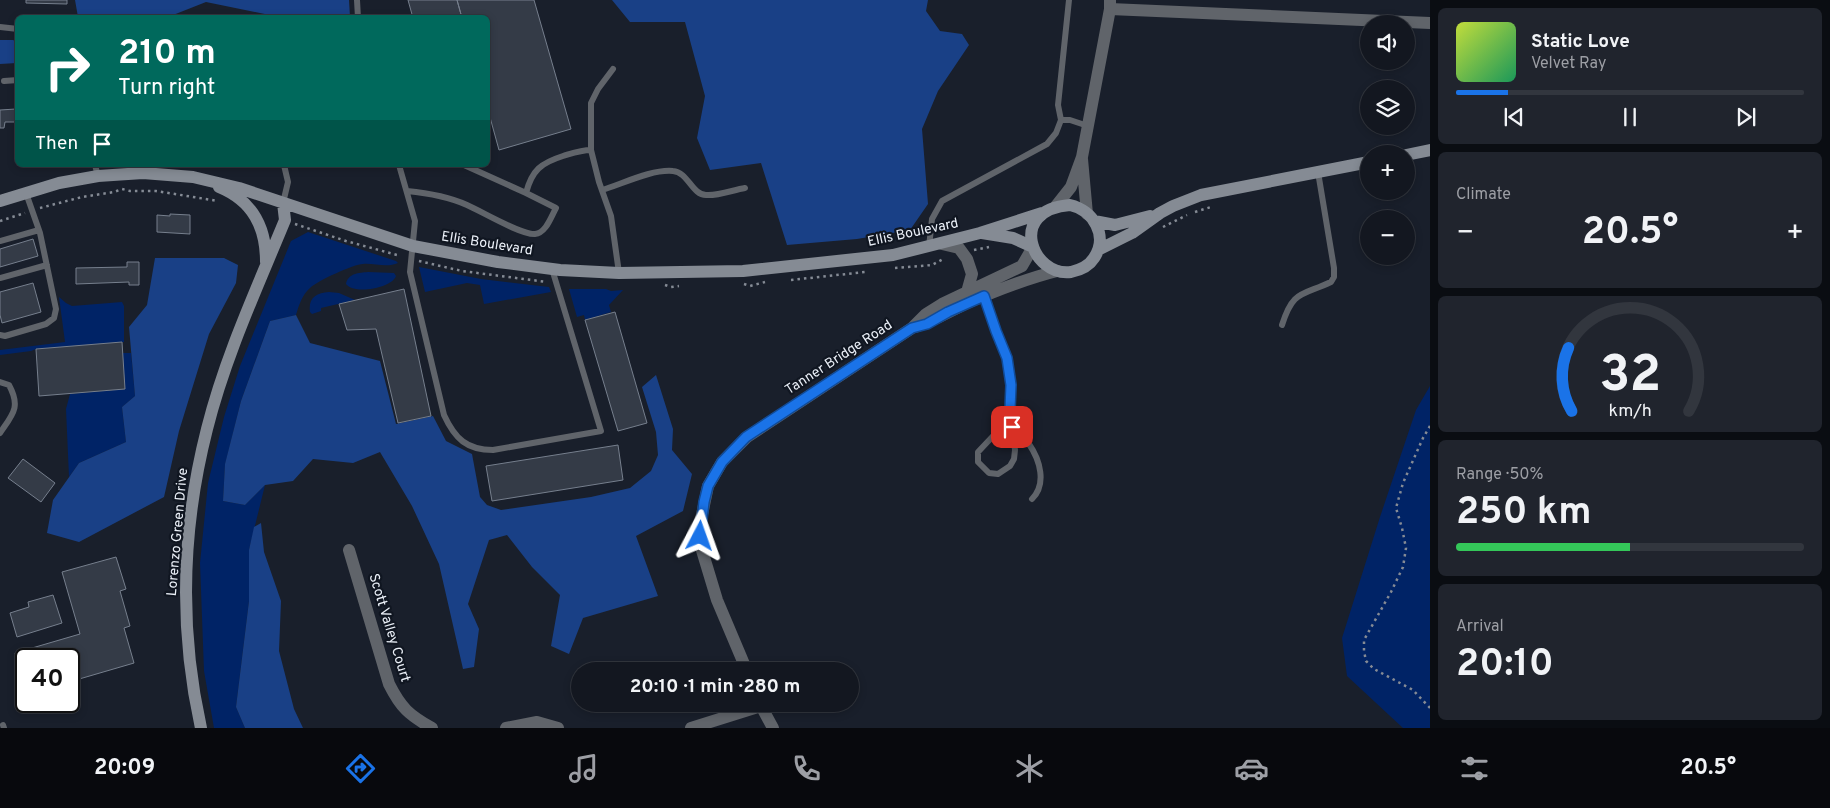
<!DOCTYPE html>
<html lang="en">
<head>
<meta charset="utf-8">
<style>
	:root { --surface:#131720; --page:#20242d; --text:#f1f3f6; --muted:#9d9fa5; --line:#32363e; --accent:#1a73e8 }
	body { margin:0; font-family:Overpass,sans-serif; background:var(--page); color:var(--text); height:100vh; display:flex; flex-direction:column; font-size:19px; white-space:nowrap }
	* { box-sizing:border-box; margin:0 }
	p { font-size:16px; color:var(--muted) }
	.icon { flex:none; width:28px; height:28px; fill:none; stroke:currentColor; stroke-width:2; stroke-linecap:round; stroke-linejoin:round }
	.map { position:relative; flex:1; overflow:hidden }
	.details { display:flex; flex-direction:column; gap:8px; padding:8px; background:#0a0d12; width:400px }
	.details>* { flex:none }
	.banner { position:absolute; left:15px; top:15px; width:475px; height:152px; border-radius:8px; box-shadow:0 2px 8px #0003,0 0 0 1px var(--line); background:#00695c; color:#fff; overflow:hidden }
	.controls { position:absolute; left:1360px; top:15px; display:grid; gap:10px }
	.controls a { display:grid; place-items:center; width:55px; height:55px; border-radius:50%; background:var(--surface); box-shadow:0 2px 8px #0003,0 0 0 1px var(--line); font-size:25px }
	.speed { position:absolute; left:15px; top:648px; display:flex; gap:10px; font-size:25px; font-weight:700; text-align:center }
	.speed>* { display:grid; place-content:center; width:65px; height:65px; border-radius:50%; background:var(--surface); box-shadow:0 2px 8px #0003,0 0 0 1px var(--line); line-height:1 }
	.speed .limit { border:2px solid #111; border-radius:8px; background:#fff; color:#111 }
	.pin { position:absolute; display:grid; place-items:center; width:42px; height:42px; color:#fff; margin:-21px; border-radius:10px; box-shadow:0 2px 8px #0006 }
	.me { position:absolute; width:55px; margin:-28px; rotate:4deg; stroke-linejoin:round; filter:drop-shadow(0 0 4px #0008) }
	.turn { display:flex; align-items:center; gap:18px; height:105px; padding:0 20px; font-size:22px }
	.turn .icon { width:65px; height:65px; stroke-width:2.5 }
	.turn b { display:block; font-size:35px; line-height:42px }
	.then { display:flex; align-items:center; height:48px; padding:0 20px; background:#0003; gap:10px; font-size:19px }
	.big { font-size:38px; font-weight:700; line-height:1.1 }
	.details .widget { flex:1; display:flex; flex-direction:column; justify-content:center; gap:8px; min-width:0; padding:0 18px; border-radius:8px; background:var(--page) }
	.details .dial { align-items:center; gap:0 }
	.dial svg { height:130px; overflow:visible; fill:none; stroke:var(--line); stroke-width:7; stroke-linecap:round; text-anchor:middle }
	.dial text { fill:var(--text); stroke:none }
	.song { display:flex; align-items:center; gap:15px }
	.cover { width:60px; height:60px; border-radius:8px; background:linear-gradient(135deg,hsl(70 70% 55%),hsl(150 70% 35%)) }
	.played { height:5px; border-radius:2px; background:linear-gradient(90deg,var(--accent) 15%,var(--line) 15%) }
	.keys { display:flex; justify-content:space-around; direction:ltr }
	.heat { display:flex; justify-content:space-between; align-items:center; font-size:28px; direction:ltr }
	.charge { height:8px; border-radius:4px; background:linear-gradient(90deg,#34c759 50%,var(--line) 0) }
	.trip { position:absolute; left:571px; top:662px; width:288px; height:50px; border-radius:25px; background:var(--surface); box-shadow:0 2px 8px #0003,0 0 0 1px var(--line); font-weight:700; line-height:50px; text-align:center }
	.tab-bar { display:flex; height:80px; justify-content:space-around; align-items:center; background:#08090d; color:var(--muted) }
	.tab-bar .icon { width:35px; height:35px }
	.tab-bar .selected { color:var(--accent) }
	.tab-bar b { font-size:22px; color:var(--text) }
	main { display:flex; flex:1; min-height:0 }
	.map>svg:first-child { display:block }
	.green { fill:#002366 }
	.forest { fill:#194086 }
	.building { fill:#343b47; stroke:#767f8d }
	.lines { fill:none; stroke-linecap:round; stroke-linejoin:round }
	.path { stroke:#858b95; stroke-width:2.5; stroke-dasharray:2.5 4; stroke-linecap:butt }
	.service { stroke:#60646a; stroke-width:6 }
	.minor { stroke:#60646a; stroke-width:12 }
	.tertiary { stroke:#60646a; stroke-width:12 }
	.secondary { stroke:#858b94; stroke-width:12 }
	.route-casing { stroke:#114b97; stroke-width:12 }
	.route { stroke:#1a73e8; stroke-width:9 }
	.labels { text-anchor:middle; dominant-baseline:central; stroke-width:4.5; stroke-linejoin:round; paint-order:stroke }
	.street-label { font-size:14px; fill:#ebf0f8; stroke:#101621 }
</style>
</head>
<body>
<main>
<div class="map">
<svg width="1430" height="728" viewBox="0 0 1430 728">
	<rect width="100%" height="100%" fill="#191f2b"/>
	<path class="green" d="M308,232l88,29 2,2c-11,5 -24,0 -35,1 -9,0 -46,17 -53,24 -8,7 -11,17 -14,27l-26,6 -29,80 -16,64 -2,36 22,4 20,-20 -16,65v51l-13,106 9,21h-31l-10,-57 -4,-108 8,-80 16,-66 16,-51 51,-125z
		M419,267l62,12 68,8 2,5 -67,12 -4,-19 -13,-2 -42,9z
		M368,272l26,1 2,3c-4,12 -42,19 -50,8 2,-11 13,-11 22,-12z
		M569,289h37l5,2 12,-1 -14,15 2,7 -26,8 -1,-5 -7,2z
		M329,292l10,1 16,7 -34,8v3l-9,3 -2,-2c-2,-14 6,-19 19,-20z
		M59,297l7,6 6,3 50,-4 2,4v36l-88,7 -5,2 -31,4v-5l65,-8z
		M122,353h9l4,43 -13,11 4,35 -47,21 -10,14 -3,-68 4,-15 55,-5z
		M1430,386v342h-27l-56,-52 -5,-38 38,-121 36,-107z"/>
	<path class="forest" d="M75,0h274l1,17h-71l-73,-15 -38,15h-90z
		M612,0h316l-2,11 14,20 22,3 7,11 -31,46 -16,38 6,75 -18,26 -53,9 -70,6 -26,-82 -51,7 -13,-32 8,-42 -20,-74h-55z
		M0,40h13l4,2v21l-17,1z
		M155,258h69l14,7 -2,18 -27,51 -30,97 -15,66 -85,45 -32,-9 6,-33 26,-37 47,-21 -4,-35 13,-11 -6,-69 18,-22z
		M296,315l14,28 70,18 16,63 37,-8 13,25 26,13 8,43 7,8 14,5 90,-13 39,-9 21,-17 7,-16 -2,-23 -14,-45 14,-12 17,54 -1,21 20,24 -9,37 -47,25 22,60 -75,22 -14,36 -18,-8 9,-51 -28,-28 -25,-32 -18,5 -21,64 11,25 -5,38 -11,2 -24,-105 -27,-58 -32,-54 -27,11 -40,-4 -20,22 -28,4 -20,20 -22,-4 2,-37 16,-63 29,-80z
		M261,523l3,29 17,49 -2,50 15,58 9,19h-58l-9,-21 13,-106v-51l5,-23z"/>
	<path class="building" d="M26,0h41v4l-41,-1z
		M408,0h49l5,18h-49z
		M457,0h77l37,129 -72,21 -11,-40v-92h-26z
		M18,99v23h-13l-1,6h-4v-18l16,-1 -1,-9z
		M170,214l20,1v19l-33,-2v-17l13,1z
		M33,239l5,17 -38,11v-18z
		M127,262h12v23h-10v-3l-53,2v-16l51,-1z
		M33,283l8,29 -39,11 -2,-8v-23z
		M404,289l27,127 -33,7 -22,-94 -29,1 -8,-26z
		M615,312l32,111 -29,8 -33,-111z
		M122,342l3,47 -86,7 -3,-47z
		M618,445l5,35 -131,21 -6,-35z
		M23,459l32,24 -14,19 -33,-24z
		M116,557l10,32 -6,2 10,35 -6,2 10,35 -65,19v-23h-43v21l-3,1 -8,-28 65,-19 -18,-62z
		M53,595l9,28 -45,14 -7,-24 19,-6 -1,-5z"/>
	<g class="lines">
		<path class="path" d="M40,208l42,-11 32,-5 8,-3 8,2h26l62,10
			M1195,212l16,-5
			M0,221l25,-8
			M295,224l51,17 51,14
			M1163,227l24,-12
			M974,250l15,-3
			M419,261l43,10 85,11
			M895,268l37,-3 13,-7
			M791,280l74,-8
			M744,284l6,2 15,-4
			M665,285l6,2 8,-1
			M1430,426l-7,12 -20,45 -7,25 6,20 4,20 -3,19 -12,25 -27,48v11l2,10 8,8 39,21 17,18"/>
		<path class="service" d="M357,0l1,18
			M1069,0l-11,105 3,15h9l18,6
			M0,27l18,2
			M4,81l14,-1
			M591,150v-47l7,-14 15,-20
			M95,165l3,11
			M399,165l16,56 -5,51 34,143c11,24 23,35 49,35l108,-19 -49,-162
			M464,165l62,28c6,-23 15,-30 37,-37 10,-3 18,-6 28,-6l8,32 12,34 8,57
			M602,190c20,-6 50,-21 71,-19 15,1 19,24 33,24 12,1 27,-5 39,-7
			M407,191c21,2 40,5 60,14 14,6 54,30 68,29 11,-1 16,-17 21,-26l-30,-15
			M283,203l5,-21 -4,-17
			M0,241l39,-11
			M929,247l3,-28 10,-18 105,-57 9,-11 5,-13
			M0,278l47,-13
			M984,294l12,37 11,27 4,27 -1,24 5,41 -1,9 -4,7 -12,8 -9,-1 -11,-11v-10l33,-35
			M1282,325c11,-35 19,-29 49,-43l3,-5v-9l-16,-96
			M0,335l5,1 41,-12 8,-6 2,-9 -16,-76 -14,-40
			M0,382l9,3c12,22 4,29 -9,48
			M1012,427c6,5 13,11 17,17 11,16 18,40 3,55
			M3,725l1,3"/>
		<path class="minor" d="M1110,9l320,14
			M349,550l40,134c12,24 20,31 43,44
			M506,728l31,-6 21,6
			M691,728l70,-22"/>
		<path class="tertiary" d="M1082,159l5,55
			M1056,206l15,-19 11,-30 28,-148v-9
			M942,244l17,4 8,11 5,15 -5,18
			M915,327c17,-5 33,-15 50,-23 30,-13 60,-25 92,-33
			M747,671l-30,-71 -16,-53 -1,-23 8,-38 14,-24 25,-25 165,-109 14,-14 16,-10 80,-38 11,-19
			M760,704l13,24"/>
		<path class="secondary" d="M1406,155l24,-5
			M219,187c34,14 47,40 47,75
			M0,201l59,-18 39,-7 45,-3 50,4 46,11 174,58 85,16 62,8 59,3 124,-2 150,-16 87,-22 62,-20
			M1070,205c23,5 39,31 24,53 -5,8 -14,12 -23,14 -39,5 -65,-62 -1,-67z
			M1094,221l21,4 35,-9
			M982,233l31,5 20,9
			M1098,250l34,-17 28,-20 13,-7 28,-11 168,-33
			M201,728c-22,-99 -19,-201 6,-299 18,-72 50,-141 78,-209l-2,-17"/>
	</g>
	<g class="lines">
		<g class="route-casing">
			<path id="route" d="M700,536l4,-34 4,-16 14,-24 24,-25 166,-109 15,-4 21,-12 36,-16 12,35 11,27 4,27 -1,24 2,18"/>
		</g>
		<use href="#route" class="route"/>
	</g>
	<g class="labels">
		<g class="street-label">
			<text transform="translate(913 233) rotate(-12)">Ellis Boulevard</text>
			<text transform="translate(487 244) rotate(9)">Ellis Boulevard</text>
			<text transform="translate(839 358) rotate(-33)">Tanner Bridge Road</text>
			<text transform="translate(178 532) rotate(-85)">Lorenzo Green Drive</text>
			<text transform="translate(389 628) rotate(73)">Scott Valley Court</text>
		</g>
	</g>
</svg>
<div class="controls">
<a><svg class="icon" aria-label="sound" viewBox="0 0 24 24"><path d="M4 9h4l5-4v14l-5-4H4zM17 9q2 3 0 6"/></svg></a>
<a><svg class="icon" aria-label="layers" viewBox="0 0 24 24"><path d="M12 4l9 5-9 5-9-5zM3 14l9 5 9-5"/></svg></a>
<a>+</a>
<a>−</a>
</div>
<div class="speed"><div class="limit">40</div></div>
<div class="pin" style="left:1012px;top:427px;background:#d93025"><svg class="icon" aria-label="arrive" viewBox="0 0 24 24"><path d="M6 21V4h12l-3 4 3 4H6"/></svg></div>
<svg class="me" style="left:700px;top:536px" viewBox="-20 -20 40 40"><path d="M0-17L14 15 0 8-14 15z" fill="#1a73e8" stroke="#fff" stroke-width="4"/></svg>
<div class="trip">20:10 · 1 min · 280 m</div>
<div class="banner">
<div class="turn"><svg class="icon" aria-label="right" viewBox="0 0 24 24"><path d="M7 20v-9h11M14 6l5 5-5 5"/></svg><div><b>210 m</b>Turn right</div></div>
<div class="then">Then<svg class="icon" aria-label="arrive" viewBox="0 0 24 24"><path d="M6 21V4h12l-3 4 3 4H6"/></svg></div>
</div>
</div>
<section class="details">
<div class="widget">
<div class="song"><i class="cover"></i><div><b>Static Love</b><p>Velvet Ray</p></div></div>
<div class="played"></div>
<div class="keys"><svg class="icon" aria-label="previous" viewBox="0 0 24 24"><path d="M18 5L8 12l10 7zM5 5v14"/></svg><svg class="icon" aria-label="pause" viewBox="0 0 24 24"><path d="M8 5v14M16 5v14"/></svg><svg class="icon" aria-label="next" viewBox="0 0 24 24"><path d="M6 5l10 7-10 7zM19 5v14"/></svg></div>
</div>
<div class="widget"><p>Climate</p>
<div class="heat"><a>−</a><b class="big">20.5°</b><a>+</a></div>
</div>
<div class="widget dial"><svg viewBox="0 0 100 80">
<path d="M14 69A42 42 0 1 1 86 69"/>
<path d="M14 69A42 42 0 0 1 12 30" stroke="#1a73e8"/>
<text x="50" y="56" font-size="32" font-weight="700">32</text>
<text x="50" y="72" font-size="11">km/h</text>
</svg></div>
<div class="widget"><p>Range · 50%</p><b class="big">250 km</b><div class="charge"></div></div>
<div class="widget"><p>Arrival</p><b class="big">20:10</b></div>
</section>
</main>
<nav class="tab-bar">
<b>20:09</b>
<svg class="icon selected" aria-label="directions" viewBox="0 0 24 24"><path d="M12 3l9 9-9 9-9-9zM9 14v-3h6M13 9l2 2-2 2"/></svg>
<svg class="icon" aria-label="music" viewBox="0 0 24 24"><path d="M9 18V5l10-2v13"/><circle cx="6" cy="18" r="3"/><circle cx="16" cy="16" r="3"/></svg>
<svg class="icon" aria-label="phone" viewBox="0 0 24 24"><path d="M5 4h4l2 5-3 2q2 4 5 5l2-3 5 2v4C11 20 4 13 5 4z"/></svg>
<svg class="icon" aria-label="climate" viewBox="0 0 24 24"><path d="M12 3v18M4 7l16 10M4 17L20 7"/></svg>
<svg class="icon" aria-label="car" viewBox="0 0 24 24"><path d="M5 17H2v-5l4-1 3-4h7l3 4 3 1v5h-3M9 17h6M6 11h13"/><circle cx="7" cy="17" r="2"/><circle cx="17" cy="17" r="2"/></svg>
<svg class="icon" aria-label="filters" viewBox="0 0 24 24"><path d="M4 7h16M4 17h16"/><circle cx="9" cy="7" r="2"/><circle cx="15" cy="17" r="2"/></svg>
<b>20.5°</b>
</nav>
</body>
</html>
